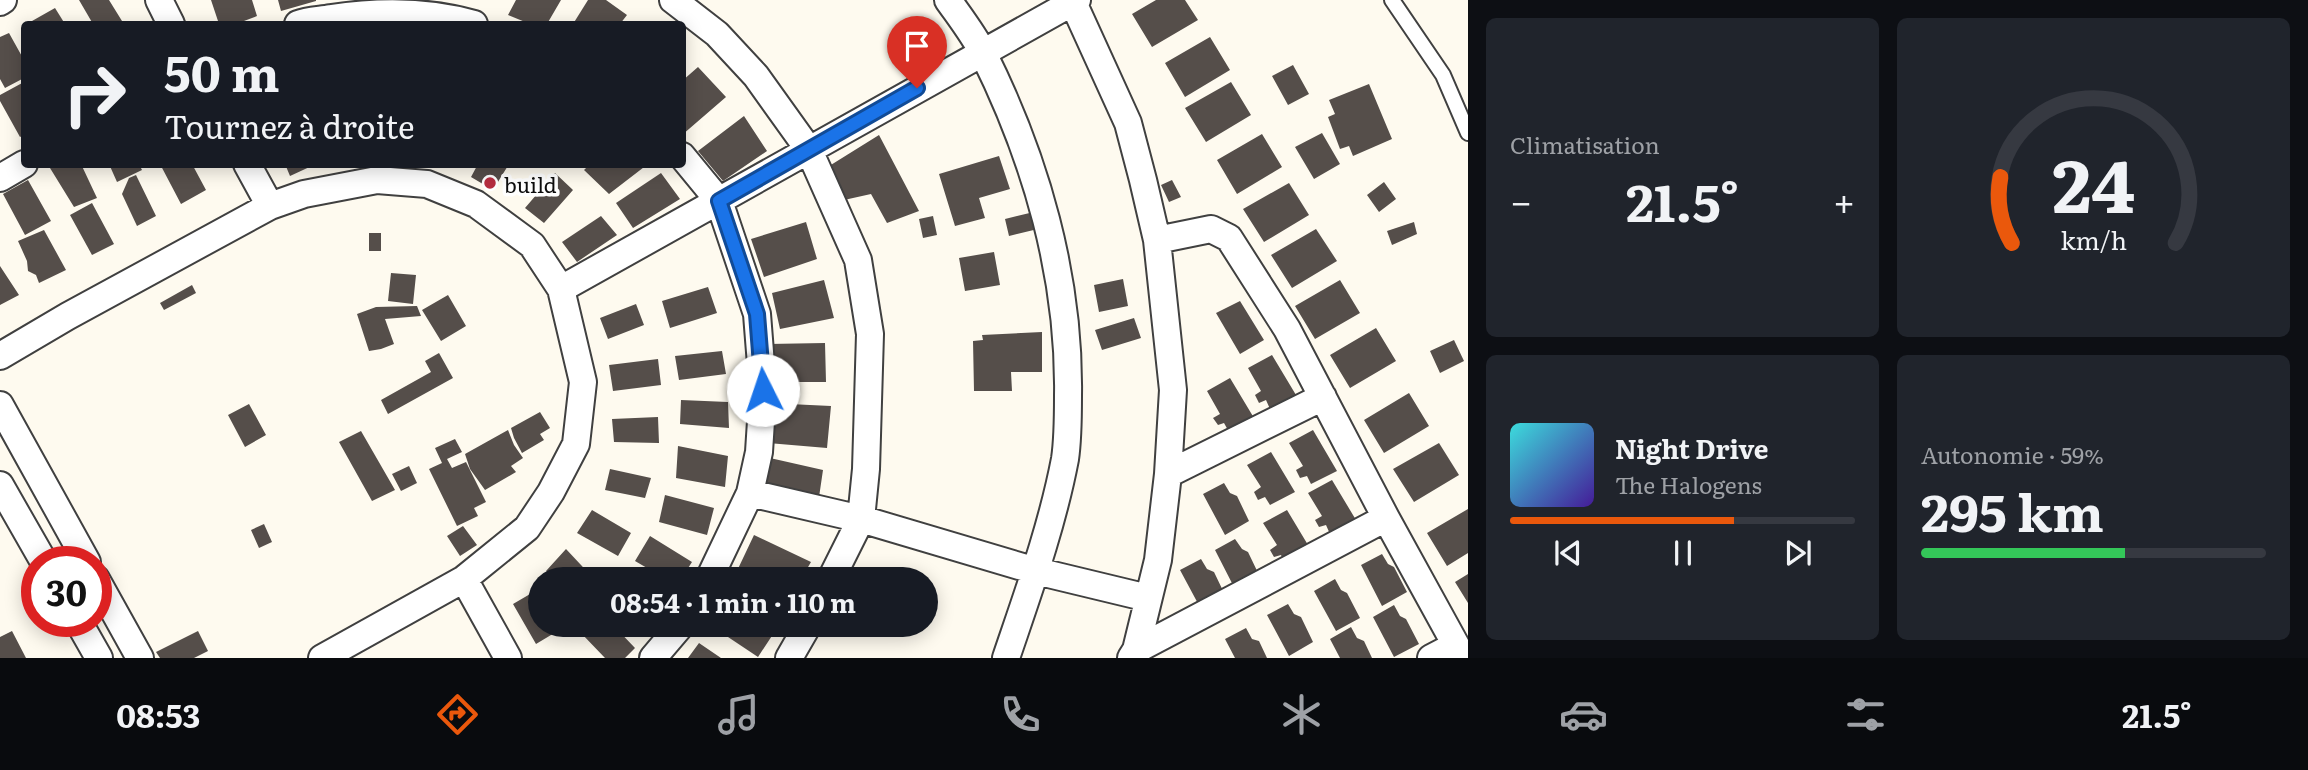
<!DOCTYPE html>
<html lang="fr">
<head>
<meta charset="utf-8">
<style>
	:root { --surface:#171b24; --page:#20242c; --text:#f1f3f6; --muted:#9ea1a6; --line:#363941; --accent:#ea580c }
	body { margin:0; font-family:Literata,serif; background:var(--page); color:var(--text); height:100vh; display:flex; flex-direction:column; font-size:26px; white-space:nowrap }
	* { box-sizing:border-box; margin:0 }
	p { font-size:23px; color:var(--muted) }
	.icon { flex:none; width:38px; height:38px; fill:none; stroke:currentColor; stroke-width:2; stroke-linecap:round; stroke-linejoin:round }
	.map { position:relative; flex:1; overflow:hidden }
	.side { display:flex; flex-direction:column; gap:18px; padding:18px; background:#0d0f14; width:840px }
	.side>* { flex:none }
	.banner { position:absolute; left:21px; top:21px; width:665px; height:147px; border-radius:7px; box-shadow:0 4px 18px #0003; background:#171b24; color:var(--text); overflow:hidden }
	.speed { position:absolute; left:21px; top:546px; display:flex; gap:14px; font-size:35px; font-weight:700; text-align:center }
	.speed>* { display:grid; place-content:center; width:91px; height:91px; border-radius:50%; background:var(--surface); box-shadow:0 4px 18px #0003; line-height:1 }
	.speed .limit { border:10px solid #d22; background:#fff; color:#111 }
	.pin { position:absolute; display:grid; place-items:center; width:60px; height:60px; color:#fff; margin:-72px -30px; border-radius:50% 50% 50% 0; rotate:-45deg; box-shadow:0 0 7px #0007 }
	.pin .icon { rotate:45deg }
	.me { position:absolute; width:77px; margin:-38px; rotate:356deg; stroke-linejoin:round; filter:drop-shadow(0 0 5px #0008) }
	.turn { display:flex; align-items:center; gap:24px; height:147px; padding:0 28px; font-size:32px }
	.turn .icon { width:91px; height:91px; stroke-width:2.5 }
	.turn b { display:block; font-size:49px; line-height:60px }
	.big { font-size:52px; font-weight:700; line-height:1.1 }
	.side .tile { flex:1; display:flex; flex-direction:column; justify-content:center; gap:10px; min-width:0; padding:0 24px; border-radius:10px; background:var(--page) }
	.side .dial { align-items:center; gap:0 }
	.dial svg { height:182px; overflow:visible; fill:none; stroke:var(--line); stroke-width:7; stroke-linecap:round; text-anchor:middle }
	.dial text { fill:var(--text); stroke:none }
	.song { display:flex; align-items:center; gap:21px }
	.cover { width:84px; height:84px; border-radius:10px; background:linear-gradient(135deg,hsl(180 70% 55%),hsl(260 70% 35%)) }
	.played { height:7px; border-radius:4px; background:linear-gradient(90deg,var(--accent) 65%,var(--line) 65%) }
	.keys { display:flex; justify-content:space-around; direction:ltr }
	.heat { display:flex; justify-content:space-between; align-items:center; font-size:38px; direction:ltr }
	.charge { height:10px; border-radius:5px; background:linear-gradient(90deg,#34c759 59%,var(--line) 0) }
	.side .tiles { flex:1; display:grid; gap:18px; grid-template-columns:repeat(2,1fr) }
	.trip { position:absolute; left:528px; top:567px; width:410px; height:70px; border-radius:35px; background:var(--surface); box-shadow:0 4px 18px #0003; font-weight:700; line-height:70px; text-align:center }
	.menu { display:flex; height:112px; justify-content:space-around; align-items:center; background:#090b0e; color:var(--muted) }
	.menu .icon { width:49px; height:49px }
	.menu .active { color:var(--accent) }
	.menu b { font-size:32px; color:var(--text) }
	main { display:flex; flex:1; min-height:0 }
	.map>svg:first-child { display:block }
	.building { fill:#554e4a }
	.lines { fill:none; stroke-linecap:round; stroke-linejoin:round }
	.service-casing { stroke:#404040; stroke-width:18 }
	.minor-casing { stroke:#404040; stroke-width:30 }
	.service { stroke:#fff; stroke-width:14 }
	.minor { stroke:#fff; stroke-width:26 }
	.route-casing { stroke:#114b97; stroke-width:18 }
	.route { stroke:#1a73e8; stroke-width:12 }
	.poi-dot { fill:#b62d3f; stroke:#fff; stroke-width:2.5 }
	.labels { text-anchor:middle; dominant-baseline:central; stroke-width:7; stroke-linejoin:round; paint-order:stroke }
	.poi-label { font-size:21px; fill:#0d0d0d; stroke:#fff; text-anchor:start }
</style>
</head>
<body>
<main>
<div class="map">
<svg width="1468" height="658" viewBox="0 0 1468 658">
	<rect width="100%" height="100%" fill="#fefaef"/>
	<path class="building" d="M79,0h30l13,21 -6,3h-23z
		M211,0h41l5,16 -21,8h-17z
		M278,0h38v1l-35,10z
		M516,0h45l-14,24h-17l-22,-9z
		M588,0h18l21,15 -7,9h-47z
		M1156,0h29l13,20 -46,27 -20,-33z
		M55,8l10,16h-31l-2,-3z
		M9,33l15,27v18l-19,10 -5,-9v-42z
		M1210,37l20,33 -45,27 -20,-34z
		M1293,65l16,29 -21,11 -16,-29z
		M698,67l28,30 -44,38v-54z
		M24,82v53l-4,2 -20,-36v-6z
		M1231,82l20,33 -45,27 -21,-34z
		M1369,84l23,55 -39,17 -4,-10 -9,3 -12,-32 7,-3 -6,-14z
		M744,116l23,35 -44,30 -25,-30z
		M1322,133l18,31 -26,15 -19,-32z
		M1262,134l20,33 -45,27 -20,-34z
		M879,135l40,76 -32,12 -16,-29 -27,6 -18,-32z
		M999,156l11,33 -31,9 6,20 -30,8 -16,-52z
		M55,164h26l16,34 -23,9 -24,-39z
		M109,164h30l3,6 -25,12z
		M160,164h32l14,26 -25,14z
		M285,164h31l-26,12z
		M478,164h31l-16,26 -22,-13z
		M590,164h58l-39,30 -25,-24z
		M555,173l18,17 -29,33 -19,-15z
		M661,173l19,26 -47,29 -17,-25z
		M136,175l20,41 -19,10 -15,-32 7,-16z
		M28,180l23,41 -26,14 -22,-41z
		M1172,180l9,17 -12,5 -8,-17z
		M1384,182l12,17 -17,13 -12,-17z
		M1289,183l20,32 -45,27 -21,-33z
		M92,203l22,41 -22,11 -22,-40z
		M1038,211l4,17 -33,8 -4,-17z
		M601,216l16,19 -40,27 -15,-20z
		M933,216l4,19 -14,3 -4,-19z
		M806,222l11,37 -53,18 -13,-38z
		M1414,222l3,12 -25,11 -5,-14z
		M1316,229l21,32 -45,27 -21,-33z
		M44,230l22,40 -27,13 -3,-8 -8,-4 -1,-10 -9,-20z
		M369,233h12v18h-12z
		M994,252l6,33 -35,6 -6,-33z
		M0,266l19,29 -19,10z
		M391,273l25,2 -3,29 -25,-3z
		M1123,279l5,27 -29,6 -5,-27z
		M824,280l10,38 -54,11 -8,-36z
		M1340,280l20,33 -45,26 -20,-33z
		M192,285l4,8 -32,17 -4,-7z
		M708,287l9,26 -47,15 -8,-27z
		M448,295l18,31 -25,15 -19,-31z
		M1240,301l24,39 -24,14 -24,-41z
		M636,304l8,21 -36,14 -8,-21z
		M417,306l4,10 -36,3 9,25 -13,5 -12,2 -12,-37 19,-7z
		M1134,318l7,20 -39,12 -7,-20z
		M1376,328l20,33 -46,27 -20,-33z
		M1042,332v40h-31l1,19h-38l-1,-50 10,-1 -1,-5z
		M1454,340l10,21 -24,12 -10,-22z
		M825,343l1,39h-56l-2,-38z
		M722,351l4,23 -47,6 -4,-24z
		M439,353l14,25 -65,36 -7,-14 50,-28 -6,-11z
		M1272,355l24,40 -26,14 -4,-9 -7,3 -4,-8 6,-4 -13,-23z
		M658,359l3,26 -48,6 -4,-26z
		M1230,378l24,40 -25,14 -5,-9 -6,2 -5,-7 7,-4 -13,-23z
		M1409,393l20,33 -45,27 -20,-33z
		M681,400l47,2 1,26 -49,-4z
		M768,403l63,3 -4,42 -59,-5z
		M249,404l17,31 -21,12 -17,-32z
		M540,412l10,16 -10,6 4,6 -22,13 -8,-15 -3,-10z
		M658,417l1,26 -45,-1 -2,-23z
		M508,430l6,15 9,13 -12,8 5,6 -31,18 -15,-21 -5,-15z
		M1313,430l24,41 -26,13 -4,-8 -7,2 -4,-8 7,-4 -14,-23z
		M361,431l34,59 -23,11 -33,-59z
		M455,439l7,13 -15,7 5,9 14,-6 20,40 -12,6 4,8 -21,10 -28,-57 13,-6 -7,-15z
		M1439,443l20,32 -45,27 -21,-33z
		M678,446l50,10 -3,31 -49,-9z
		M1271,452l24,40 -25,13 -5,-8 -7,3 -4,-8 7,-5 -14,-22z
		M770,458l53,12 -5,34 -55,-12z
		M409,466l8,17 -16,8 -9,-17z
		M610,469l41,9 -6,20 -40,-8z
		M1332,480l24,40 -26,14 -4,-9 -7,2 -4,-7 7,-4 -14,-23z
		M1224,483l6,10 7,3 12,25 -24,14 -22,-41z
		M665,495l49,13 -7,27 -48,-13z
		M1468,509v44l-21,13 -20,-33z
		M592,510l39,23 -13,23 -41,-23z
		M1287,510l24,40 -26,14 -4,-9 -7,2 -4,-7 7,-5 -14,-22z
		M264,524l8,18 -13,6 -8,-18z
		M463,526l14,19 -17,11 -13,-20z
		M754,535l57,27 -10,17h-52l-13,-6z
		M650,536l42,26 -11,17h-15l-31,-18z
		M1235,539l7,10 6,3 12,25 -24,14 -21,-41z
		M566,549l15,16 13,14h-40l-8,-8z
		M1382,554l6,10 6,3 13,25 -25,14 -21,-41z
		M1201,559l6,10 7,3 12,25 -24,14 -22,-41z
		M1468,574v29l-13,-21z
		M1335,579l6,11 6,3 13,25 -24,13 -22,-40z
		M537,590l4,6v29h17l3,4 -25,15 -23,-40z
		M1288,604l6,10 7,3 12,25 -24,14 -22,-41z
		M1394,605l6,11 6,3 13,25 -25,13 -21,-40z
		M590,625h23l22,23 -10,10h-20l-24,-25z
		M636,625h19l-6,9z
		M710,625h69l-21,32z
		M1351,627l6,11 7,3 8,17h-32l-10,-19z
		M1246,628l6,11 7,2 8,17h-32l-10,-19z
		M12,631l14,27h-26v-21z
		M198,631l10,20 -14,7h-34l-4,-6z
		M699,643l22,15h-33z"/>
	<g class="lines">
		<g class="service-casing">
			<path id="service" d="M1392,0l51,75 25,58"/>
		</g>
		<g class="minor-casing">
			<path id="minor" d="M159,0l12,24
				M673,0l44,34 39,42 53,74 49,110 12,74 -4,135 -5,50 -30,60
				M948,0c12,17 26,35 35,53 53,106 87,224 85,343 0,21 0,43 -3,63 -13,68 -37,134 -59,199
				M1072,0l56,123 15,57 14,60 16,150 -5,84 -10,86 -22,90 -5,8
				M0,2l3,-2
				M298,24c10,-4 22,-4 33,-6 47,-7 98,-7 143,6
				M682,156l37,45 38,113 6,76 -4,62 -9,41 -41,86
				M247,164l23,42
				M0,178l24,-14
				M1157,240l54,-11 18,9 58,91 99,189 77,140
				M561,289l516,-289
				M0,356l68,-40 202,-110 34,-12 73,-14 50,4 49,20 56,41 29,44 22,93 -7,62 -25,48 -24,36 -63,51 -142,79
				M0,405l87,157
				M1168,474l155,-77
				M0,485l44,77
				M750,493l111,26 175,52 112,27
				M96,579l44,79
				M464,579l44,79
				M78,621l21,37
				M1136,650l250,-132
				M653,658l28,-33
				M789,658l19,-33
				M1431,658l23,-12"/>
		</g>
		<use href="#service" class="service"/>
		<use href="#minor" class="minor"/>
	</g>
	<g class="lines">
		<g class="route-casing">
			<path id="route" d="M763,390l-6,-76 -38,-113 198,-113"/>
		</g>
		<use href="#route" class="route"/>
	</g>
	<circle class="poi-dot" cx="490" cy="183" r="7"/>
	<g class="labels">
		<g class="poi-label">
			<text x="504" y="183">build</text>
		</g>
	</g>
</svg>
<div class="speed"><div class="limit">30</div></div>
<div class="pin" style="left:917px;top:88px;background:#d93025"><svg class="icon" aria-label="arrive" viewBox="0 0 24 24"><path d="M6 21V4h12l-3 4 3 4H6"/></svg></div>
<svg class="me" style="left:763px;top:390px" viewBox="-20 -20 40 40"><circle r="19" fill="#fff"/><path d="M0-13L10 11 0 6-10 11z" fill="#1a73e8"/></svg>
<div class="trip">08:54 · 1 min · 110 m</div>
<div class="banner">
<div class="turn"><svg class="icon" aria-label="right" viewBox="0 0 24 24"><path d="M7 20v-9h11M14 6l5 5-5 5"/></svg><div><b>50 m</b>Tournez à droite</div></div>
</div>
</div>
<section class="side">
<div class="tiles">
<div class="tile"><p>Climatisation</p>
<div class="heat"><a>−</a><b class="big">21.5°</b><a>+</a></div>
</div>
<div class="tile dial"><svg viewBox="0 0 100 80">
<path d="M14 69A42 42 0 1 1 86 69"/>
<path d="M14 69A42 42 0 0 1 9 40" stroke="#ea580c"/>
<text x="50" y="56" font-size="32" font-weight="700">24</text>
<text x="50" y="72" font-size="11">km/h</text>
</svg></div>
<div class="tile">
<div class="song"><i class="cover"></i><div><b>Night Drive</b><p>The Halogens</p></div></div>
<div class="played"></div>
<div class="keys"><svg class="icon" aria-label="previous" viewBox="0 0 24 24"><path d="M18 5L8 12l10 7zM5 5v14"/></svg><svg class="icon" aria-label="pause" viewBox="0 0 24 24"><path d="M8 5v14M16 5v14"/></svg><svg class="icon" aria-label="next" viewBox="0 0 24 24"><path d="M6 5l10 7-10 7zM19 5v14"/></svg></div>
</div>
<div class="tile"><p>Autonomie · 59%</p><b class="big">295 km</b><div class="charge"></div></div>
</div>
</section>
</main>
<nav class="menu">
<b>08:53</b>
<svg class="icon active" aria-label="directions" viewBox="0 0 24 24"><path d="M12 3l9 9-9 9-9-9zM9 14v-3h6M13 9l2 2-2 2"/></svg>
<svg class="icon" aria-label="music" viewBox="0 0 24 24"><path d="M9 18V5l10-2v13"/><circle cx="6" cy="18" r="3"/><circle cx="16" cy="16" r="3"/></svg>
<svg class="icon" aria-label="phone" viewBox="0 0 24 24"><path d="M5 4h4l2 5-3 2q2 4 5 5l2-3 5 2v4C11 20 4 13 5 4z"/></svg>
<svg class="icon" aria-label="climate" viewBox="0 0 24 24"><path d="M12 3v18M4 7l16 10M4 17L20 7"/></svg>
<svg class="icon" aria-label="car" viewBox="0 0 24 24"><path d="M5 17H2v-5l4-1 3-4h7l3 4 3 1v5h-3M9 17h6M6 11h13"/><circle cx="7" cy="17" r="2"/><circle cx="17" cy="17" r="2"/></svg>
<svg class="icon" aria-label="filters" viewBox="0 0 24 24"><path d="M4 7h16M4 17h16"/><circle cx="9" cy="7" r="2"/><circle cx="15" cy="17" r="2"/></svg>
<b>21.5°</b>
</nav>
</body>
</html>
